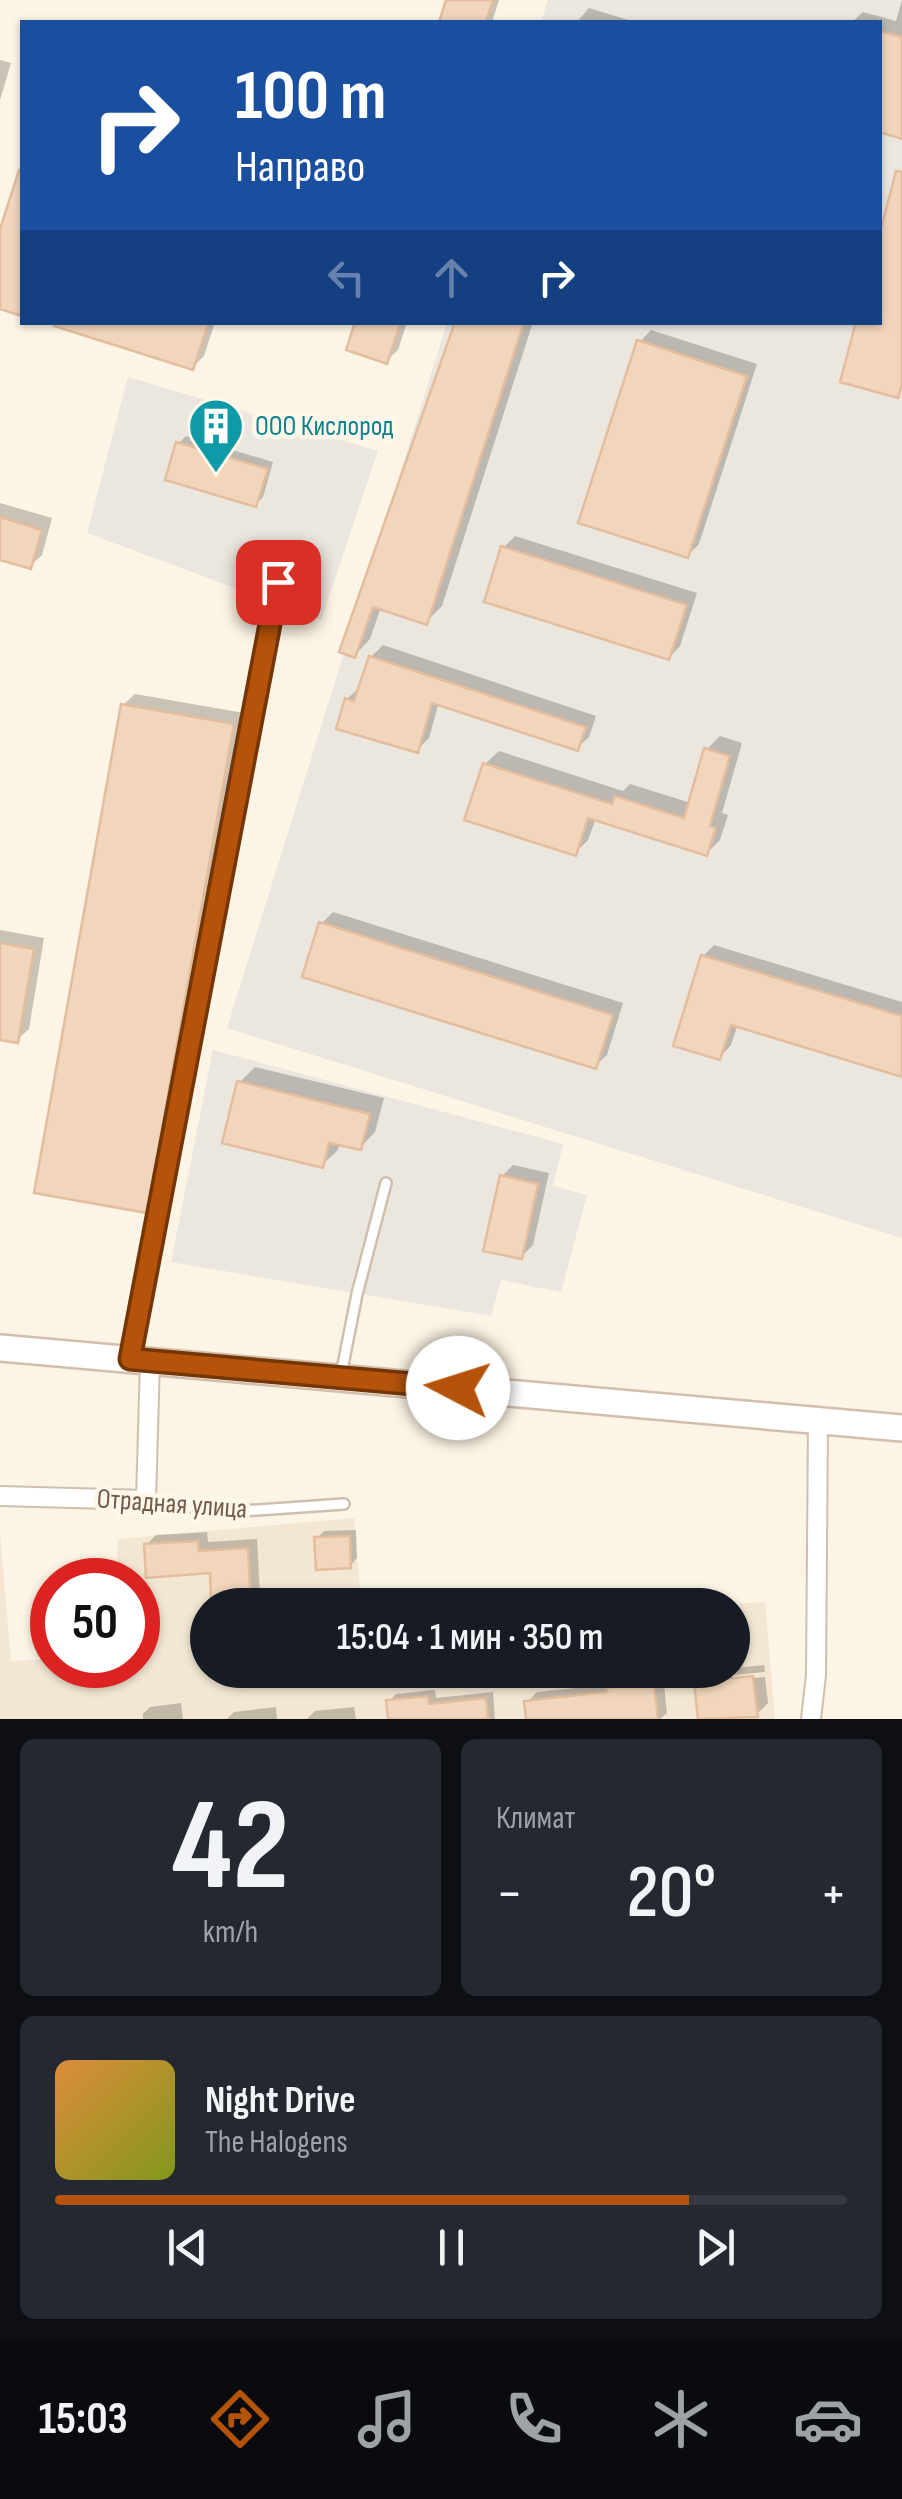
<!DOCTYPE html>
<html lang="ru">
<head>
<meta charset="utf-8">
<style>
	:root { --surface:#171b24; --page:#242831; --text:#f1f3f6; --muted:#9ea1a6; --line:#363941; --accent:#b45309 }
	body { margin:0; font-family:"Sofia Sans Condensed",sans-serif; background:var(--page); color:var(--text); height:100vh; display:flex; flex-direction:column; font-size:38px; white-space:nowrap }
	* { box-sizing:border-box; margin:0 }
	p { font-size:32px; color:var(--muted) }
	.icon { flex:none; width:55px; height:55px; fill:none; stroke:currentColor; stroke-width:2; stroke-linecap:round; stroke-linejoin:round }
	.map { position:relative; height:1719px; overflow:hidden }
	.details { display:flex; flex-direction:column; gap:20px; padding:20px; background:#0d0f14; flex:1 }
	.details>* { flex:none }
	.banner { position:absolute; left:20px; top:20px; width:862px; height:305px; border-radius:0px; box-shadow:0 2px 8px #0004; background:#1a4fa0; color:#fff; overflow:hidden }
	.speed { position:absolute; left:30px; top:1558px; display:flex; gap:20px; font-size:50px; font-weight:700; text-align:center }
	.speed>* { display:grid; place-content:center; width:130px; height:130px; border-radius:50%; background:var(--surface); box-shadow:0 2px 8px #0004; line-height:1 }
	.speed .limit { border:15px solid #d22; background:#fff; color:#111 }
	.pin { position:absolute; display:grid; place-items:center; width:85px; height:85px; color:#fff; margin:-42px; border-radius:20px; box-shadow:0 5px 15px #0006 }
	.me { position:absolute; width:110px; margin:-55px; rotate:275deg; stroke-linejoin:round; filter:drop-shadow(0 0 8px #0008) }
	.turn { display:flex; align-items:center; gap:35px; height:210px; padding:0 50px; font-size:45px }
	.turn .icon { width:130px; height:130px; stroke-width:2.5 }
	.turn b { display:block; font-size:70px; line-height:85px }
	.lanes { display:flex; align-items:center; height:95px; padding:0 50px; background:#0003; justify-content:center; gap:50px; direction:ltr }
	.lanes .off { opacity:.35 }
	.big { font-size:75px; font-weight:600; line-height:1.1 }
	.details .card { flex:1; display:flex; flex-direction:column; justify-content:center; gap:15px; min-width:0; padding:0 35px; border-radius:15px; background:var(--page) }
	.details .dial { align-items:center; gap:0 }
	.dial b { font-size:130px; line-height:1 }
	.song { display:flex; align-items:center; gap:30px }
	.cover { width:120px; height:120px; border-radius:15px; background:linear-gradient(135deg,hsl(30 70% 55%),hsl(70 70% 35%)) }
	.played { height:10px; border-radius:5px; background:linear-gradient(90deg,var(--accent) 80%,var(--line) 80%) }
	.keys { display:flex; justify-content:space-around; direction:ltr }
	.heat { display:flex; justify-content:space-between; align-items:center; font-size:55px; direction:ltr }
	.details .tiles { flex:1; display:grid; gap:20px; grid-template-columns:1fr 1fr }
	.card:last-child { grid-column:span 2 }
	.trip { position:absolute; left:190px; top:1588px; width:560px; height:100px; border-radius:50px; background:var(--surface); box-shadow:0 2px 8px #0004; font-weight:600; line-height:100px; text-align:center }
	.tab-bar { display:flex; height:160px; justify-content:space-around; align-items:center; background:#090b0e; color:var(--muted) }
	.tab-bar .icon { width:70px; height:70px }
	.tab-bar .on { color:var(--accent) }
	.tab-bar b { font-size:45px; color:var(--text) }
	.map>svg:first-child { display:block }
	.residential { fill:#f3e7d3 }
	.industrial { fill:#ebe6de }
	.shadow { fill:#0003 }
	.building { fill:#f1d5bc; stroke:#e3bd9d; stroke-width:2.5 }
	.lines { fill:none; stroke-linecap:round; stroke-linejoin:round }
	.lane-casing { stroke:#cfbfae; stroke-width:14 }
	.street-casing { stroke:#cfbfae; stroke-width:22 }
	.secondary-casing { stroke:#d2bfab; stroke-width:30 }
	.lane { stroke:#fff; stroke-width:9 }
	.street { stroke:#fff; stroke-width:18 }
	.secondary { stroke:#fff; stroke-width:25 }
	.route-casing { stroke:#753606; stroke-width:25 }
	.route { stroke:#b45309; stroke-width:18 }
	.labels { text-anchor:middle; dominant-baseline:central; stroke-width:9; stroke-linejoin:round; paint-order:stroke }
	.culture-label { font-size:28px; fill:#0d838f; stroke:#fff8ea; text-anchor:start }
	.street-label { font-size:28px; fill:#745c4a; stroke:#fff8ea }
</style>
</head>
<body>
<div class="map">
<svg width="902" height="1719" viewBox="0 0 902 1719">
	<rect width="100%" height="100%" fill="#fcf4e4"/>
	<path class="residential" d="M354,1518l7,87h-153v65h524v-65h-11l44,-3 10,117h-775v-186l11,128 41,-2v6h86v-85h-22l2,-41z"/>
	<path class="industrial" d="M548,0h354v1238l-675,-210 220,-705 433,-1v-300h-339z
		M128,377l250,74 -57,169 -234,-87z
		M213,1050l350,94 -10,42 34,9 -26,97 -60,-12 -10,36 -320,-54z"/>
	<path class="shadow" d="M449,0h50l-7,22h-51z
		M902,0v136l-22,-6v-108h-28l11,-10 33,9z
		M589,8l46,14h-58z
		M0,60l11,3 -11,37z
		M22,166v148l-22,-8v-69z
		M51,322h164l-11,34 -11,11z
		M358,322h49l-9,28 -12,11z
		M458,322h75l-91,284 -16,16 -45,-15 -11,32 -15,16z
		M651,330l106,34 -58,180 -12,12 -47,-214z
		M186,436l87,26 -10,35 -7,7 -78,-60z
		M0,503l52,15 -10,37 -12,11 -30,-9z
		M515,536l182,57 -17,53 -11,12 -166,-110z
		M383,645l213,71 -7,21 -12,11 -138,-46 -10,36 -12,12 -70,-51 12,-11 12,-31z
		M135,694l109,19 -87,486 -11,11 -23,-505z
		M720,736l22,7 -20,70 6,2 -8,25 -13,13 -111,-35 -8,22 -13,13 -90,-89 14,-13 124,40 7,-7 61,19 15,-53z
		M333,912l290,91 -16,52 -12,11 -274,-142z
		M0,930l44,8 -15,91 -12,11 -17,-3z
		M714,945l188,57v73l-164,-51 -7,21 -11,12 -17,-101z
		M255,1067l129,31 -9,34 -15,16 -20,-5 -2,7 -16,15 -82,-83z
		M513,1165l36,8 -16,72 -12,12 -19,-81z
		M356,1530l1,28 -7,8 -33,-28 7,-7z
		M207,1532l1,10 49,-3 3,57 -10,9h-36l-2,-34 -66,-26 10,-10z
		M764,1665l1,7 -59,6v5l59,-6 3,26 -12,12 -56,4 -3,-36 11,-12z
		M663,1675l4,38 -7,6h-131l-2,-17 10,-10 77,-8 5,-5z
		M435,1690l1,8 57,-6 2,27h-104l-2,-18 7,-7z
		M181,1703l2,16h-40v-5l7,-7z
		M276,1707l1,12h-50l7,-7z
		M354,1707l2,12h-49l8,-8z"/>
	<path class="building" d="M446,0h47l-7,22h-47z
		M880,31l22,6v102l-22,-7z
		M19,170h3v146l-22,-7v-80z
		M896,171l6,1v212l-4,14 -58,-16 16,-60h24v-89z
		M55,322h154l-16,48 -139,-44z
		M355,322h46l-14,42 -41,-14z
		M455,322h69l-97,303 -54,-18 -18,51 -16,-6z
		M637,340l110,36 -59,182 -110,-35z
		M176,442l92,27 -12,38 -91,-27z
		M0,517l42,13 -11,39 -31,-9z
		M501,546l186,59 -18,55 -185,-58z
		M369,656l217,71 -8,24 -146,-48 -14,50 -82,-24 9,-31 9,3z
		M121,704l113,20 -87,489 -113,-20z
		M704,748l26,8 -20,70 6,2 -9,28 -119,-38 -12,38 -112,-36 19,-57 129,41 3,-8 69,22z
		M319,922l294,93 -17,54 -294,-92z
		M0,943l34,6 -16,94 -18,-3z
		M701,955l201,61v61l-171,-52 -11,35 -47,-14z
		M237,1081l133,33 -9,36 -32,-7 -6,25 -101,-25z
		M500,1175l38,9 -16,75 -39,-8z
		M350,1536l1,32 -35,2 -2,-33z
		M198,1541l1,10 49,-3 3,57h-40l-1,-32 -64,5 -2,-34z
		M753,1676l5,41 -60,2 -4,-37z
		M654,1683l4,36h-132l-2,-18 83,-9 -1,-4z
		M428,1696l1,8 57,-6 2,21h-100l-2,-19z"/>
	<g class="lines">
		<g class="lane-casing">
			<path id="lane" d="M131,1356l147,-774
				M341,1375l16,-81 29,-111
				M146,1500l82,12 116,-8"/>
		</g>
		<g class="street-casing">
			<path id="street" d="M0,1496l146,4 4,-139
				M811,1719l5,-44 2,-254"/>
		</g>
		<g class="secondary-casing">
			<path id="secondary" d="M0,1348l902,80"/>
		</g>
		<use href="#lane" class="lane"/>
		<use href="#street" class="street"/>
		<use href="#secondary" class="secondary"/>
	</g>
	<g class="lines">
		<g class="route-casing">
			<path id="route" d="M278,582l-148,777 328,29"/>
		</g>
		<use href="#route" class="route"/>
	</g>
	<defs>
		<g id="building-pin" transform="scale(2.875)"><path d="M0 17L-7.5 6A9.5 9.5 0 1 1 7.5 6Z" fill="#0f9aa8" stroke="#fff8ea"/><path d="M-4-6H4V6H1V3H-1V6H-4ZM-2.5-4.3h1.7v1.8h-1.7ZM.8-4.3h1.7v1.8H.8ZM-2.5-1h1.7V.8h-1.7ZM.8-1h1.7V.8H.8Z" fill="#fff"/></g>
	</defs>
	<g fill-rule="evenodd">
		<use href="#building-pin" x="216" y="426"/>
	</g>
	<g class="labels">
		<g class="culture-label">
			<text x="255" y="426">ООО Кислород</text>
		</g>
		<g class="street-label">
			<text transform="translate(172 1504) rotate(4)">Отрадная улица</text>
		</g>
	</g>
</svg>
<div class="speed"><div class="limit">50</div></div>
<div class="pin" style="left:278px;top:582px;background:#d93025"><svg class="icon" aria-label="arrive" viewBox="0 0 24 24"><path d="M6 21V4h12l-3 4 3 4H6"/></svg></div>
<svg class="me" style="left:458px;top:1388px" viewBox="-20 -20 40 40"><circle r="19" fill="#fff"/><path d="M0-13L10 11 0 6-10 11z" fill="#b45309"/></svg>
<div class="trip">15:04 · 1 мин · 350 m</div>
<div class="banner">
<div class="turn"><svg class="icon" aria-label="right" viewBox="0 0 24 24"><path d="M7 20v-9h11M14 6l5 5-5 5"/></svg><div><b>100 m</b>Направо</div></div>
<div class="lanes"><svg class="icon off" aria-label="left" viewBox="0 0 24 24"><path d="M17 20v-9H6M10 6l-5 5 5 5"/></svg><svg class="icon off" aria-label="ahead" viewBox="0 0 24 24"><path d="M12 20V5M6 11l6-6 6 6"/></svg><svg class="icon" aria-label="right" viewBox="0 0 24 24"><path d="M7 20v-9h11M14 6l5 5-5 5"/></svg></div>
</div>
</div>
<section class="details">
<div class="tiles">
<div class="card dial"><b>42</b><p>km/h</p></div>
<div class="card"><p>Климат</p>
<div class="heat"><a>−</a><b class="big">20°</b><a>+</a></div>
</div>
<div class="card">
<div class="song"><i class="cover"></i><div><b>Night Drive</b><p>The Halogens</p></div></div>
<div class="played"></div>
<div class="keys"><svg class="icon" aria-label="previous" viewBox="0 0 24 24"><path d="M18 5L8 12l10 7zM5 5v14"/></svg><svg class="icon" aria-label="pause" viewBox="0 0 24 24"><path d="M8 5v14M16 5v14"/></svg><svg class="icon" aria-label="next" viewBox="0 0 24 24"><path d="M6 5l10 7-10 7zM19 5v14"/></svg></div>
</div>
</div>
</section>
<nav class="tab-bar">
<b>15:03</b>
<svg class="icon on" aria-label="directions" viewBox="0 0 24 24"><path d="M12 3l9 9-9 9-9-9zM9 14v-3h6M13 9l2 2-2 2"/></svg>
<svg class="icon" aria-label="music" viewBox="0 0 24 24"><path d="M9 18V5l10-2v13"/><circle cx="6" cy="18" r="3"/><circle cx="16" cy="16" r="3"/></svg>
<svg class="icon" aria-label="phone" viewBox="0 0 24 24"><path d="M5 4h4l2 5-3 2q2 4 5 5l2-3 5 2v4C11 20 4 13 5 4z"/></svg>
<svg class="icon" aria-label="climate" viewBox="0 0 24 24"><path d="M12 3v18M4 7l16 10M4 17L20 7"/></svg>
<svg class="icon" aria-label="car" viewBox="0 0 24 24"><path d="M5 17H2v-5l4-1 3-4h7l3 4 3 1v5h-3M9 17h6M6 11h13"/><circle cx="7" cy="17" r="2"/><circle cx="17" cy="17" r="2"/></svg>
</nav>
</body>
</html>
